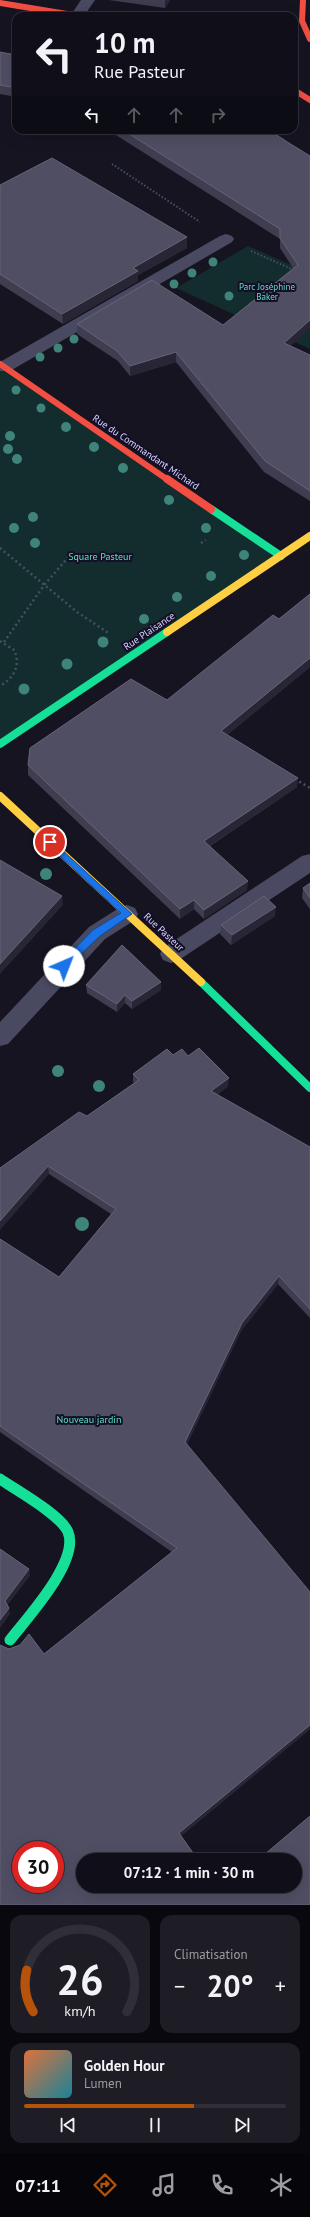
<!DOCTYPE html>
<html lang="fr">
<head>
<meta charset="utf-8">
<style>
	:root { --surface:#100f19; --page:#1e1d26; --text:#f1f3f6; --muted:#9c9ca2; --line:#302f38; --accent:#b45309 }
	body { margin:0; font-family:"PT Sans",sans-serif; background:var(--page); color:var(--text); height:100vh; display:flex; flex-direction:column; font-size:15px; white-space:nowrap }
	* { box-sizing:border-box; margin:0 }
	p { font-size:13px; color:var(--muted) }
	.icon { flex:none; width:22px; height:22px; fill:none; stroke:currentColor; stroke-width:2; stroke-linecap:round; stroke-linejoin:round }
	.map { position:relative; height:1905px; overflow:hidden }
	.panel { display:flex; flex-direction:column; gap:10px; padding:10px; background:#09080e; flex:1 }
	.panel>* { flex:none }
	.banner { position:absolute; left:12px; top:12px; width:286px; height:122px; border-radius:12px; box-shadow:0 4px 16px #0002,0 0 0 1px var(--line); background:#100f19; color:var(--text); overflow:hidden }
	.speed { position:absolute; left:12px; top:1841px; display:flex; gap:8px; font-size:20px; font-weight:700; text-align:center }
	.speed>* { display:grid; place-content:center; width:52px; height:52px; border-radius:50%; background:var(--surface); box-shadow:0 4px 16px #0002,0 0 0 1px var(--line); line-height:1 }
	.speed .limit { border:6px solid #d22; background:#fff; color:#111 }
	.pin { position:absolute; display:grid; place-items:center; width:34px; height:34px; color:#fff; margin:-17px; border:2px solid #fff; border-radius:50%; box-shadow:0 1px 4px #0007 }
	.me { position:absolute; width:44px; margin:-22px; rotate:44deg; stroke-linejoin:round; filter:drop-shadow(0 0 3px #0008) }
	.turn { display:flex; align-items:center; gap:14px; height:84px; padding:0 16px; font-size:18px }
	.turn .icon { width:52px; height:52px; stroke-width:2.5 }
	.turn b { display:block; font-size:28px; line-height:34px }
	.lanes { display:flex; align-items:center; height:38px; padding:0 16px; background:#0003; justify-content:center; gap:20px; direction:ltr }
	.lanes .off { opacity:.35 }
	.big { font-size:30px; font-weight:700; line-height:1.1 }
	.panel .tile { flex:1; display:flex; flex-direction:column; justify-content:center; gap:6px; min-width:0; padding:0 14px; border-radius:12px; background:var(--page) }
	.panel .dial { align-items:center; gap:0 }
	.dial svg { height:104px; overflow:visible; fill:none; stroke:var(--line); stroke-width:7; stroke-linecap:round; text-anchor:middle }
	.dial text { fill:var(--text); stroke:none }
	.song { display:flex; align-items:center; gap:12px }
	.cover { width:48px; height:48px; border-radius:6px; background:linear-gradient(135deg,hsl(20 70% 55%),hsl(190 70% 35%)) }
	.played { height:4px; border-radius:2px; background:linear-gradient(90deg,var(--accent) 65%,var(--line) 65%) }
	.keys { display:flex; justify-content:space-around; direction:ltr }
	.heat { display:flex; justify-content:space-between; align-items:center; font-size:22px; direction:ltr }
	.panel .tiles { flex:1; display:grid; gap:10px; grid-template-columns:1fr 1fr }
	.tile:last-child { grid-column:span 2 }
	.trip { position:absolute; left:76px; top:1853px; width:226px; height:40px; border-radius:20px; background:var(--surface); box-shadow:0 4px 16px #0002,0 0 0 1px var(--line); font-weight:700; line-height:40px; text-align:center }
	.menu { display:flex; height:64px; justify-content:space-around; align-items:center; background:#06060a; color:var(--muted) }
	.menu .icon { width:28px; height:28px }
	.menu .current { color:var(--accent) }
	.menu b { font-size:18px; color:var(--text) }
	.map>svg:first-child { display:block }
	.green { fill:#132c2d }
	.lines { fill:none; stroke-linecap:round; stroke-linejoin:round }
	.path-far1 { stroke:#44505f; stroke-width:2; stroke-dasharray:1.5 2; stroke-linecap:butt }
	.path { stroke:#44505f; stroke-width:2.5; stroke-dasharray:2 3; stroke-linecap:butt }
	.lane { fill:#4a4962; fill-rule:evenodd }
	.street { fill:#4a4962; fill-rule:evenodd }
	.fast-far1 { stroke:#16e098; stroke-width:8 }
	.fast { stroke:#16e098; stroke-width:11 }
	.slow { stroke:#ffcf43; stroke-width:8 }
	.jam-far1 { stroke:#f24e42; stroke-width:6 }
	.jam { stroke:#f24e42; stroke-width:8 }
	.tree { fill:#3e8478 }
	.wall { fill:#403d50 }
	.shaded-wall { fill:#282635 }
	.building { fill:#504e63; stroke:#66637b; fill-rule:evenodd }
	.route { fill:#1a73e8; stroke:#114b97 }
	.labels { text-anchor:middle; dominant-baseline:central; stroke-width:4; stroke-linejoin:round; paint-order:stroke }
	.far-park-label { font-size:9px; fill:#5fe0c0; stroke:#130f26 }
	.street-label { font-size:10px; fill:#d9d4ff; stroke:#130f26 }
	.park-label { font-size:10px; fill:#5fe0c0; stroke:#130f26 }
</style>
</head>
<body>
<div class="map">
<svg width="310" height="1905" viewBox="0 0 310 1905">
	<rect width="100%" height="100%" fill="#161421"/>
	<path class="green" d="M248,246l62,27v76l-134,-61z
		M0,364l281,192 -281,188z"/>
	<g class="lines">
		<path class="path-far1" d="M268,130l18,11
			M112,164l88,58
			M251,251l43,19"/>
		<path class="path" d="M201,543l5,-3
			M0,548l77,64 33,22
			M0,641l14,9c7,15 0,28 -14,36
			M4,642l41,-58 27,-31
			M295,779l15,9"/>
		<path class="lane" d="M310,854v19l-131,87 -8,3 -8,-3 -3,-6 3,-6 139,-92z"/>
		<path class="street" d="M81,0h14l-11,16h-14z
			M226,234l6,2 2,3 -2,3 -222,129h-10v-9l220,-126z
			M127,905l8,3 3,6 -3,6 -30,19 -97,105 -8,2v-24l89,-95 30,-19z"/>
		<path class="fast-far1" d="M211,509l70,47
			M0,744l167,-112
			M201,982l109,106"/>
		<path class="fast" d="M0,1479c16,11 61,36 68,53 12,29 -41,86 -58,108"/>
		<path class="slow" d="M167,632l143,-96
			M0,796l201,186"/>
		<path class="jam-far1" d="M303,0l-1,21 8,18
			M0,3l79,13
			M294,90l16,10
			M0,364l168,116"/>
		<path class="jam" d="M167,479l44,30"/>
	</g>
	<g class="tree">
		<circle cx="213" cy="262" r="4.5"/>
		<circle cx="192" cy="273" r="4.5"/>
		<circle cx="174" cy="284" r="4.5"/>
		<circle cx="229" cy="296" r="4.5"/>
		<circle cx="74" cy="339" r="4.5"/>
		<circle cx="58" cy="348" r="4.5"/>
		<circle cx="40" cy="357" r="4.5"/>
		<circle cx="16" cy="390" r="4.5"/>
		<circle cx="41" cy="408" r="4.5"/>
		<circle cx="66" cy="427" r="5"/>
		<circle cx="10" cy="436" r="5"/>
		<circle cx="94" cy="447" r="5"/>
		<circle cx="8" cy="449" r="5"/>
		<circle cx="17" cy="459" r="5"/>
		<circle cx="123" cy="468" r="5"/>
		<circle cx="169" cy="500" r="5"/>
		<circle cx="33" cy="517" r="5"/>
		<circle cx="14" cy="528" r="5"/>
		<circle cx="206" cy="528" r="5"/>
		<circle cx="35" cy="543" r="5"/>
		<circle cx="244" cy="555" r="5"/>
		<circle cx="211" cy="576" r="5"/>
		<circle cx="177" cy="597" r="5"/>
		<circle cx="144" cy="619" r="5"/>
		<circle cx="103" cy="642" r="5.5"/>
		<circle cx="67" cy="664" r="5.5"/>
		<circle cx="24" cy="689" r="5.5"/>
		<circle cx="46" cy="874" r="6"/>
		<circle cx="58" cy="1071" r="6"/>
		<circle cx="99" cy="1086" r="6"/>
		<circle cx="82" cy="1224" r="7"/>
	</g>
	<path class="wall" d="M109,0h61l-5,8z
		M0,52l16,3v42l-16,-3z
		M108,130h160l42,26 -19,190 19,9v146l-46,-29 -88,-110 -46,14 -12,-15 -41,-27v-10l146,1 70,-57 -13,-20v-9z
		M0,185l187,52v11l-49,27v6l-75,43 -63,-40z
		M310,594v73l-83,68 70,52 -87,59 37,44 -43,29 -10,-10 -14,10 -152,-144v-10l139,-65 112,-81z
		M310,883v26l-8,-11 1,-10z
		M275,916l-44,29 -11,-11 1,-9z
		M86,985l75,5 -29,19 -7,-6 -8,9 -30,-19z
		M173,1055l15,1 40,30 -11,9 93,52v171l-32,-34 -37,47 -54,113 123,285 -129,107 40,55 89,14h-310l9,-256 35,5 128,-102 -172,-120v-193l59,38 52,-63 -62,-40 -49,-6 87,-52 47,-33 -1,-1v-8z"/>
	<path class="shaded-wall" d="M165,0h5l-5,8z
		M187,237v11l-49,27v6l-75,43 -1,-10 71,-46z
		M310,320v9l-27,24 1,-10z
		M176,352v10l-46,14v-10z
		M310,658v9l-90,74 1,-10z
		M298,778l-1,9 -94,63 1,-9z
		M248,881l-1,9 -43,29v-9z
		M62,896l1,9 -63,69v-10z
		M194,900v9l-14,10v-10z
		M276,907l-1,9 -44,29 1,-10z
		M161,982v8l-29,19v-8z
		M125,995v8l-8,9v-8z
		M229,1078l-1,8 -18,14 1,-9z
		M48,1166l1,8 -49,56v-9z
		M279,1276l-1,8 -37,47 -56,118v-7l57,-119z
		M29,1569l1,7 -24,31 -1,-6z
		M9,1608l1,6 -10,14v-8z
		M310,1725v4l-131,109v-5z"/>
	<path class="building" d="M0,52l16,3v33l-16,-3z
		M123,130h145l42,26v164l-26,23 26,12v136l-45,-30 -89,-109 -46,14 -13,-15 -40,-27 75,-44 71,45 75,-60 -18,-27v-9z
		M52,158l135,79 -54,31 5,3 -76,43 -62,-40v-89z
		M310,594v64l-89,73 77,47 -94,63 44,40 -44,29 -10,-10 -14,9 -152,-144 2,-17 101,-69 36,21 106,-85 6,4z
		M0,860l62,36 -62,68z
		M310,883v15l-7,-10z
		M264,896l12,11 -44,28 -11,-10z
		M122,945l39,37 -29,19 -7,-6 -8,9 -31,-19z
		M199,1048l30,30 -18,13 99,56v162l-31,-33 -37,47 -57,119 125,150v133l-131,108 19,27h-115v26h135l3,5 6,-5h68v-26h-37l52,-44v89h-310v-260l9,4 11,-4 9,-11 15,20 133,-106 -177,-122v-187l59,38 57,-68 -68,-43 -48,55v-53l79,-56 8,4 52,-36 -6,-6 34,-25 6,6 9,-6 6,7zM21,1850h34v34h-34z
		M0,1549l29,20 -24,32 4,7 -9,12z"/>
	<path class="route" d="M50,839l82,75 -32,22 -36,34 -3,-1v-6l32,-33 28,-17 -74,-69 -1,-2z"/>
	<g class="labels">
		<g class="far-park-label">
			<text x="267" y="286">Parc Joséphine<tspan x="267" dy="10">Baker</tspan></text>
		</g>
		<g class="street-label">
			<text transform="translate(146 452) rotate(34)">Rue du Commandant Michard</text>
			<text transform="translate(149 631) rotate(-34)">Rue Plaisance</text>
			<text transform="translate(164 932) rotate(43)">Rue Pasteur</text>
		</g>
		<g class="park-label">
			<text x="100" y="556">Square Pasteur</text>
			<text x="89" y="1419">Nouveau jardin</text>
		</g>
	</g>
</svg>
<div class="speed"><div class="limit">30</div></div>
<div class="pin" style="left:50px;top:842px;background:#d93025"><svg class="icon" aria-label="arrive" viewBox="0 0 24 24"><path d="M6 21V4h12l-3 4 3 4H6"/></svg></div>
<svg class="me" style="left:64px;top:966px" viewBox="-20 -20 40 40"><circle r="19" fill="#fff"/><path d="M0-13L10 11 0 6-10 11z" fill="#1a73e8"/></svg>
<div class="trip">07:12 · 1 min · 30 m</div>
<div class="banner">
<div class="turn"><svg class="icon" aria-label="left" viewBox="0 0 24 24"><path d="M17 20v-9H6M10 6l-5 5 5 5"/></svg><div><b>10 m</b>Rue Pasteur</div></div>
<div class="lanes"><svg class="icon" aria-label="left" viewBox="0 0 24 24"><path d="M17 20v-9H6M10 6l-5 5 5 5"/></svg><svg class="icon off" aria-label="ahead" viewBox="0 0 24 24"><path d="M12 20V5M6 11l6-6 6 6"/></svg><svg class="icon off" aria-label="ahead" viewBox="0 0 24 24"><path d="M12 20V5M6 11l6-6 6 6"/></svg><svg class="icon off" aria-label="right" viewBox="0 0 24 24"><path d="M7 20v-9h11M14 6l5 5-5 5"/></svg></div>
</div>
</div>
<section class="panel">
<div class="tiles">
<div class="tile dial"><svg viewBox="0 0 100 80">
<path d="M14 69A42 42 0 1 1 86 69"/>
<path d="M14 69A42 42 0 0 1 9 37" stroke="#b45309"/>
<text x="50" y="56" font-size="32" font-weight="700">26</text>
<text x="50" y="72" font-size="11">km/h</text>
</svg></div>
<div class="tile"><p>Climatisation</p>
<div class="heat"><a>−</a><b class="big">20°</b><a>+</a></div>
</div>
<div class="tile">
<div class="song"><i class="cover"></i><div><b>Golden Hour</b><p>Lumen</p></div></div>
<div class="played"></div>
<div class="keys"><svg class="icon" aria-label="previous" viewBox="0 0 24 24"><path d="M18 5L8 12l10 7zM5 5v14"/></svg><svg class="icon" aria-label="pause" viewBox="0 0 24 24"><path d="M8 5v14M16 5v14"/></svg><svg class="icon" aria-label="next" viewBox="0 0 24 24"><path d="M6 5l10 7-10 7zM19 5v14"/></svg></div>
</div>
</div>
</section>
<nav class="menu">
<b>07:11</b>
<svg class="icon current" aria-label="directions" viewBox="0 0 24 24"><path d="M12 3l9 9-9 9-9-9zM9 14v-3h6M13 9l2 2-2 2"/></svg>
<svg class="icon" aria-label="music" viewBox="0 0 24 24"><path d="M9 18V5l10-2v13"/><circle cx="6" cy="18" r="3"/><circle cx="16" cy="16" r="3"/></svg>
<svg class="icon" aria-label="phone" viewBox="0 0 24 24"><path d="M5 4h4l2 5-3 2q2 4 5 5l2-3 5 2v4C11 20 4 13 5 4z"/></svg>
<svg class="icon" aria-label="climate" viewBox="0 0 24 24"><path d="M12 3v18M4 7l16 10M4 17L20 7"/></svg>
</nav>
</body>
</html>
